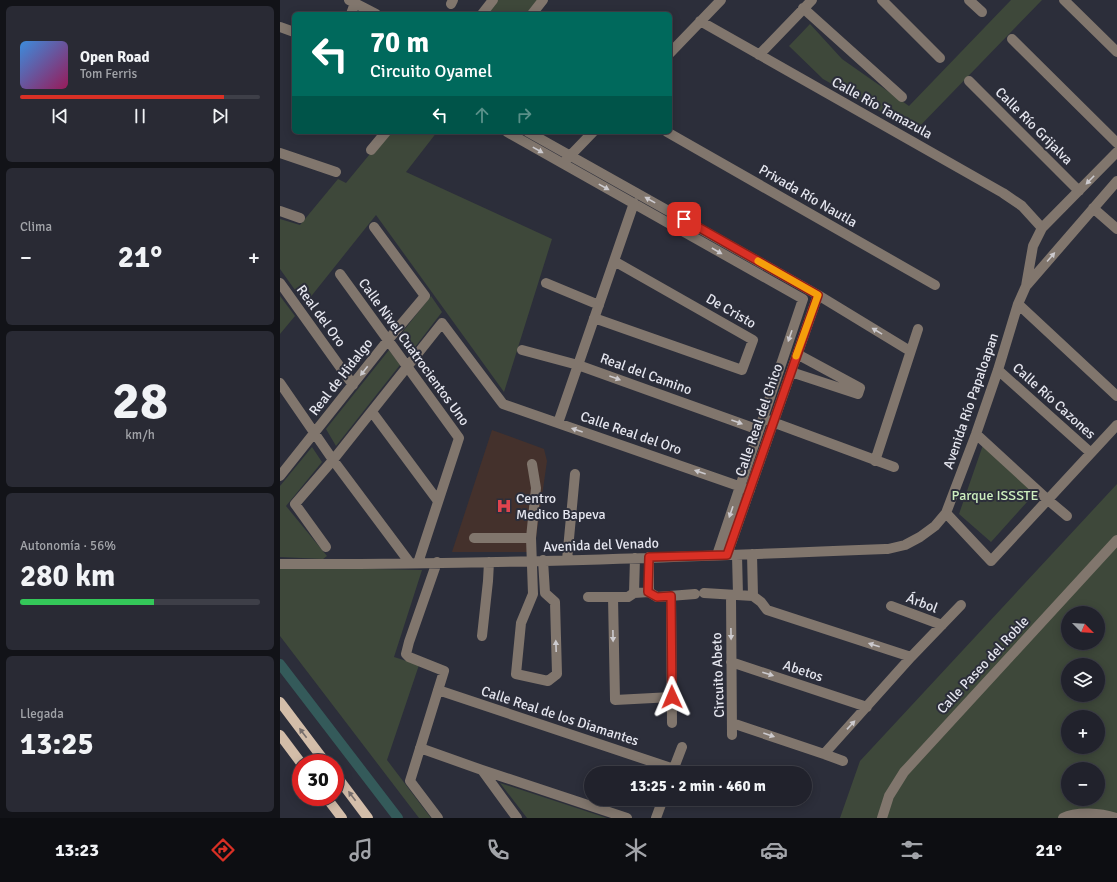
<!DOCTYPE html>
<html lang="es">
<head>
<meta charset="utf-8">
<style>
	:root { --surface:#21222c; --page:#292a34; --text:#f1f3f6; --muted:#a2a4a9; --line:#3e3f48; --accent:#d93025 }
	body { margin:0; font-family:Signika,sans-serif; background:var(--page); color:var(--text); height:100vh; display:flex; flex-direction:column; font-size:15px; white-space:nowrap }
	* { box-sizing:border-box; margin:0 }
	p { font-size:13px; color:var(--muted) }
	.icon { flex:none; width:22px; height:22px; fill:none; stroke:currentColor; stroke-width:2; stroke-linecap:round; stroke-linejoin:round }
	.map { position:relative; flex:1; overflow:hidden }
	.sheet { display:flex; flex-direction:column; gap:6px; padding:6px; background:#121318; width:280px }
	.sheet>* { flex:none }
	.guide { position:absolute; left:12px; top:12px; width:380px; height:122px; border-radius:6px; box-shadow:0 2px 10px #0003,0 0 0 1px var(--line); background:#00695c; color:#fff; overflow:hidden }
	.needle { width:26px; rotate:114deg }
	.fabs { position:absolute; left:781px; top:606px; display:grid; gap:8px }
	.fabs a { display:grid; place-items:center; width:44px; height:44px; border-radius:50%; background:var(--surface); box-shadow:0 2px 10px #0003,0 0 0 1px var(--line); font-size:20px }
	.speed { position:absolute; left:12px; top:754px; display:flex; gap:8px; font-size:20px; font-weight:700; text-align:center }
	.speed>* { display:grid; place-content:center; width:52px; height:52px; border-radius:50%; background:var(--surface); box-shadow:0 2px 10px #0003,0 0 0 1px var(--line); line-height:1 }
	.speed .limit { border:6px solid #d22; background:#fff; color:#111 }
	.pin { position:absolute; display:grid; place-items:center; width:34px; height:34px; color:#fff; margin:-17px; border-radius:8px; box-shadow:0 2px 6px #0006 }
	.me { position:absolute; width:44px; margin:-22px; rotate:359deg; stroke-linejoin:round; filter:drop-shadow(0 0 3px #0008) }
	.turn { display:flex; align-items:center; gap:14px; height:84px; padding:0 12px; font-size:18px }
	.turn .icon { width:52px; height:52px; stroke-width:2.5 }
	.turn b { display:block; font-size:28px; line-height:34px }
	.lanes { display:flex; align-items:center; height:38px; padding:0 12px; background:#0003; justify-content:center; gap:20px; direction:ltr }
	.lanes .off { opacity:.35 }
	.big { font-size:30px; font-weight:700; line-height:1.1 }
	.sheet .card { flex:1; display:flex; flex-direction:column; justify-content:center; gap:6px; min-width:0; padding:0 14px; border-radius:6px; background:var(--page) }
	.sheet .dial { align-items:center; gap:0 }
	.dial b { font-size:52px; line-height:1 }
	.song { display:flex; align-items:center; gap:12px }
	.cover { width:48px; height:48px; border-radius:6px; background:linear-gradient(135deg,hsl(210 70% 55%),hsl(330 70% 35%)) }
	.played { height:4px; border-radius:2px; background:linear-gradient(90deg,var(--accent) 85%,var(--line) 85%) }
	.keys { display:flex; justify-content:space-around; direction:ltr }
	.heat { display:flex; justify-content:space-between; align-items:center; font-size:22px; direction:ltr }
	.charge { height:6px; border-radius:3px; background:linear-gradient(90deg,#34c759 56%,var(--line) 0) }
	.trip { position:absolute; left:304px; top:766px; width:228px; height:40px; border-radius:20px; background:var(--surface); box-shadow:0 2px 10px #0003,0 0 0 1px var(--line); font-weight:700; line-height:40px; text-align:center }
	.tabs { display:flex; height:64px; justify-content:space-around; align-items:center; background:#0d0e12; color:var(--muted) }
	.tabs .icon { width:28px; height:28px }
	.tabs .active { color:var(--accent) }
	.tabs b { font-size:18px; color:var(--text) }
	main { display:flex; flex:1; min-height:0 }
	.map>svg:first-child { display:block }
	.medical { fill:#44312c }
	.green { fill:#3e483a; fill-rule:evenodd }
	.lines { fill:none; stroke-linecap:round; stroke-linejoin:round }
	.canal { stroke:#345a5a; stroke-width:10 }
	.minor { stroke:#81766d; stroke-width:10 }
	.major { stroke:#d3bda9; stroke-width:10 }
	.oneway { fill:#cccace }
	.oneway2 { fill:#776e6c }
	.route-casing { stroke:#8d1f18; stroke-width:10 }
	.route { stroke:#d93025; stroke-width:7 }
	.slow { stroke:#f59e0b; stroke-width:7 }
	.labels { text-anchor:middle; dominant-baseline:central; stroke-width:4; stroke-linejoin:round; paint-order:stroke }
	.street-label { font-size:14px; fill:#e5e6ef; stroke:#2c2e3a }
	.park-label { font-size:14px; fill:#cdefbf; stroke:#2c2e3a }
	.poi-label { font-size:14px; fill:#e5e6ef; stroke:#2c2e3a; text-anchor:start }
</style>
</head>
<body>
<main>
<section class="sheet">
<div class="card">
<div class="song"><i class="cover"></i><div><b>Open Road</b><p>Tom Ferris</p></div></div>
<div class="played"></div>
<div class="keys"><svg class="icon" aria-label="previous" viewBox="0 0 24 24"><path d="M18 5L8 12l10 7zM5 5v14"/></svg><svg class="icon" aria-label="pause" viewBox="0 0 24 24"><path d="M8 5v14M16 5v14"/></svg><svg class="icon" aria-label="next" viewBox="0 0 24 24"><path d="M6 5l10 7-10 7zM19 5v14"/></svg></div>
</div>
<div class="card"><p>Clima</p>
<div class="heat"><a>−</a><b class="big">21°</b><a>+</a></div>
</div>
<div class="card dial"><b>28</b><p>km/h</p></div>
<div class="card"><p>Autonomía · 56%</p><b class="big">280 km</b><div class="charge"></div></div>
<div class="card"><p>Llegada</p><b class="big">13:25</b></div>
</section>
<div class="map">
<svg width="837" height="818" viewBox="0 0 837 818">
	<rect width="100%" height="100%" fill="#2c2e3a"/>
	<path class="medical" d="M212,430l52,19 3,12 -13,91h-82z"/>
	<path class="green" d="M215,0h45l-11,14h-46z
		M731,0h31l-127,131 -92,-52 -34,-33 21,-22 32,35 67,47z
		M108,132h49l-31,40 146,67 -48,153 -128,-177 -71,89 -25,-35v-50l20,6 38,-46 8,4z
		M0,296l15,20 -15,18z
		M151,296l11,16 -33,43 -12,-16z
		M109,350l11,15 -64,81 -10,-17z
		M703,445l53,47 -45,50 -32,-28z
		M32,447l10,15 -36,44 41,50 -4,3 -43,-2v-71z
		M837,484v334h-277l20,-57zM788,613h30v30h-30zM788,665h30v30h-30zM788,717h30v30h-30zM788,769h30v30h-30z
		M0,567l142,3 -28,87 25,8 -32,95 44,58h-12l-139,-182z
		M220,783l107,35h-80z"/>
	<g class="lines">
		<path class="canal" d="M0,664l118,154"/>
		<path class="minor" d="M69,0l27,14
			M602,0l58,58
			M689,0l13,12
			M784,0l53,52
			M171,4l2,-4
			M523,8l99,89
			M71,14l4,-11
			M202,14l11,-14
			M252,14l11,-14
			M420,21l303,172 19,13 20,22
			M0,27l14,5
			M732,39l105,104
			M390,53l51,-53
			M479,55l53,-55
			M689,81l110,110
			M227,132l296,167 -86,256
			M248,132l290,163 92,56
			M387,132l268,153
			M91,150l15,-18
			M0,153l56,19
			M287,159l26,-27
			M813,208l24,21
			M0,211l20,7
			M60,274l119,164 -41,125
			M0,283l73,102
			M266,283l53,22
			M747,285l90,-104
			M738,304l99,92
			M314,318l148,52 11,-30 -139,-79
			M242,350l56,15 181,65
			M718,370l93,83
			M511,372l67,22 2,-6 -63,-34
			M0,383l53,77 77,103
			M92,412l66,89
			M487,420l127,47
			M278,423l76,-220
			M696,434l72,66 19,16
			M595,461l43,-132
			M252,464l4,24 -5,50 2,56 -12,29 -5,51 32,7 9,-7 -2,-72 -10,-9 -2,-33
			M0,476l108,-136 37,-44 -51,-69
			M666,513l45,48 126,-136
			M194,538h57
			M46,547l-31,-43 38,-44 109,-137 61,81 247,86
			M472,554l1,42
			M447,555l91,-260
			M457,555l1,40
			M287,560l8,-86
			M157,562l-28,80 -3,12 3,3 35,14 -34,110 28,37
			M0,564c203,1 405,-7 608,-15l17,-4 15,-8 15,-11 11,-13 30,-79 22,-64 20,-66 8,-18 7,-40 9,-18 75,-76
			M369,592v-35
			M354,593l1,-35
			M424,593l49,3 8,6 6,8 144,47
			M451,595l1,140
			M391,596l1,127
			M308,597h40l6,-4 15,-1 8,5 38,-3
			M333,597l2,103 57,-3
			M611,606l51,19
			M202,636l6,-55 1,-19
			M451,662l136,45
			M158,690l236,79
			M452,723l92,31 19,7
			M140,748l62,22 145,48
			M544,754l87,-97 50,-52
			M202,770l35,48
			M392,773l10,-26
			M376,818l7,-19
			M602,818l7,-22 15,-24 213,-232
			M783,818c14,-7 38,-5 53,0"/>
		<path class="major" d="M0,702l46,61
			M0,735l21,28
			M55,774l33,44
			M46,797l16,21"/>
	</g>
	<defs><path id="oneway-solid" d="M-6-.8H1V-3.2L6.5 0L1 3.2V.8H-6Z"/></defs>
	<g class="oneway">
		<use href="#oneway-solid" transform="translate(258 150) rotate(29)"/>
		<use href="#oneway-solid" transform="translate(810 180) rotate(134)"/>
		<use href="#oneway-solid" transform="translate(324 187) rotate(29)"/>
		<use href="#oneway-solid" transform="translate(370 200) rotate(-151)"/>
		<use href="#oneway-solid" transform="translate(437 251) rotate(30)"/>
		<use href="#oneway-solid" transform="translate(771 257) rotate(-49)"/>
		<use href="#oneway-solid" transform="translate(597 331) rotate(-149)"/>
		<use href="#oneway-solid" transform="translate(510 336) rotate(109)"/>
		<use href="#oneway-solid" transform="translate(84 371) rotate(128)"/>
		<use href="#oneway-solid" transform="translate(335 378) rotate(20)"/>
		<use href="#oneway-solid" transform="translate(457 422) rotate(20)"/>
		<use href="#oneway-solid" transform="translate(297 430) rotate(-161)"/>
		<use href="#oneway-solid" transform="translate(420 472) rotate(-161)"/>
		<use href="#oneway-solid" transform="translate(451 512) rotate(109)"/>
		<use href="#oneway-solid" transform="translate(451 634) rotate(89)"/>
		<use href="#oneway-solid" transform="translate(333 636) rotate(89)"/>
		<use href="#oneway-solid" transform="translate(594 645) rotate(-162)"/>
		<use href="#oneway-solid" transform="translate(276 646) rotate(-92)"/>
		<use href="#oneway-solid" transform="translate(488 674) rotate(18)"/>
		<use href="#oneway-solid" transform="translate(571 725) rotate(-47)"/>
		<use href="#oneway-solid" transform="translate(489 735) rotate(19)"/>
	</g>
	<g class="oneway2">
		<use href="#oneway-solid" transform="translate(23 733) rotate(-127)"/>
		<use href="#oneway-solid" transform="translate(72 796) rotate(-127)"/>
	</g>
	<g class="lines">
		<g class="route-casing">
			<path id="route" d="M392,697l-1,-101 -14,1 -9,-5 1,-35 78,-2 91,-260 -134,-76"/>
		</g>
		<use href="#route" class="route"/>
		<path class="slow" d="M478,261l60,34 -22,61"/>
	</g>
	<defs>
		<g id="hospital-bare" transform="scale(1.2)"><path d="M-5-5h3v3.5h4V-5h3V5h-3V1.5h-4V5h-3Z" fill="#e0444e" stroke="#2c2e3a" stroke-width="2.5" paint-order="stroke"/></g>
	</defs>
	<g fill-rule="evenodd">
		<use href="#hospital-bare" x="224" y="506"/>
	</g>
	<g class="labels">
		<g class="street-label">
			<text transform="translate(602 108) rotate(29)">Calle Río Tamazula</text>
			<text transform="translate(754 126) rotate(45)">Calle Río Grijalva</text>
			<text transform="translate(528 196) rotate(30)">Privada Río Nautla</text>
			<text transform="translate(451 311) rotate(30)">De Cristo</text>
			<text transform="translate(41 316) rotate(54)">Real del Oro</text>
			<text transform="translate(134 352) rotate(54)">Calle Nivel Cuatrocientos Uno</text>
			<text transform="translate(366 374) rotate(20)">Real del Camino</text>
			<text transform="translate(61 377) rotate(-52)">Real de Hidalgo</text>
			<text transform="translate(691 401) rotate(-71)">Avenida Río Papaloapan</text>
			<text transform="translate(774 401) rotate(42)">Calle Río Cazones</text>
			<text transform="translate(479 420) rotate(-71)">Calle Real del Chico</text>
			<text transform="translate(351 433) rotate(19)">Calle Real del Oro</text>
			<text transform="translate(321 545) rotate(-2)">Avenida del Venado</text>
			<text transform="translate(642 603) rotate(21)">Árbol</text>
			<text transform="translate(703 665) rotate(-47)">Calle Paseo del Roble</text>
			<text transform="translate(523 671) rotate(18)">Abetos</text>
			<text transform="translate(438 675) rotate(-92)">Circuito Abeto</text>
			<text transform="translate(280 716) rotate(18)">Calle Real de los Diamantes</text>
		</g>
		<g class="park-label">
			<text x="715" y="495">Parque ISSSTE</text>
		</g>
		<g class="poi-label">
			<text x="236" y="498">Centro<tspan x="236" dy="16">Medico Bapeva</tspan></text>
		</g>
	</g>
</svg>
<div class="fabs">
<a><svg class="needle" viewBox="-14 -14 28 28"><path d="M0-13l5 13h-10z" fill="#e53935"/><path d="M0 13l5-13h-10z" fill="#a2a4a9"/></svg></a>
<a><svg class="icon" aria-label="layers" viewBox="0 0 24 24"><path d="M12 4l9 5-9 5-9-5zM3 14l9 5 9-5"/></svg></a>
<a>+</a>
<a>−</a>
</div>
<div class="speed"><div class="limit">30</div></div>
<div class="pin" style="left:404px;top:219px;background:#d93025"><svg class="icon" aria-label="arrive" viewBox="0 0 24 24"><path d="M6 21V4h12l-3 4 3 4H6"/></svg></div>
<svg class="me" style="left:392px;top:697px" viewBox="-20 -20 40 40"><path d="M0-17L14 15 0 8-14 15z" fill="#d93025" stroke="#fff" stroke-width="4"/></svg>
<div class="trip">13:25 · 2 min · 460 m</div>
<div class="guide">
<div class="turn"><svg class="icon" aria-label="left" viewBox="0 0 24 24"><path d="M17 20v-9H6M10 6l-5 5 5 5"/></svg><div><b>70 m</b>Circuito Oyamel</div></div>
<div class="lanes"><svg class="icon" aria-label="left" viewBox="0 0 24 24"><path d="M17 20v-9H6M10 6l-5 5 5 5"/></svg><svg class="icon off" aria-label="ahead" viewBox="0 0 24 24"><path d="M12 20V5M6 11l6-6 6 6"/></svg><svg class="icon off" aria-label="right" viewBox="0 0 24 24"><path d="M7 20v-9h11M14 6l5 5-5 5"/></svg></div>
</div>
</div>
</main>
<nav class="tabs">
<b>13:23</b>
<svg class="icon active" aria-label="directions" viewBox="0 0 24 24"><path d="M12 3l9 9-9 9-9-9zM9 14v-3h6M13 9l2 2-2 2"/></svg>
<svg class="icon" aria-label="music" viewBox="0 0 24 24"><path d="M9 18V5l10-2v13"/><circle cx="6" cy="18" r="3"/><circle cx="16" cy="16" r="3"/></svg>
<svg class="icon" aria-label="phone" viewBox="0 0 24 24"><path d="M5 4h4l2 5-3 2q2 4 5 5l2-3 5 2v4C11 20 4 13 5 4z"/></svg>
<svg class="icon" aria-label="climate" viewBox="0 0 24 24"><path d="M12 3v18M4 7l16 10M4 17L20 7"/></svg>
<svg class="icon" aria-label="car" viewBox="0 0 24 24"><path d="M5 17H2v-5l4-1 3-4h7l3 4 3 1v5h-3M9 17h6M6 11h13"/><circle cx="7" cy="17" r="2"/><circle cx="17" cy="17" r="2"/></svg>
<svg class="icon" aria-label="filters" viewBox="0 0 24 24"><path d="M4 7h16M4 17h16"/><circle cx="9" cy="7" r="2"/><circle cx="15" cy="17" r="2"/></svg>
<b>21°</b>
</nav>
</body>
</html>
